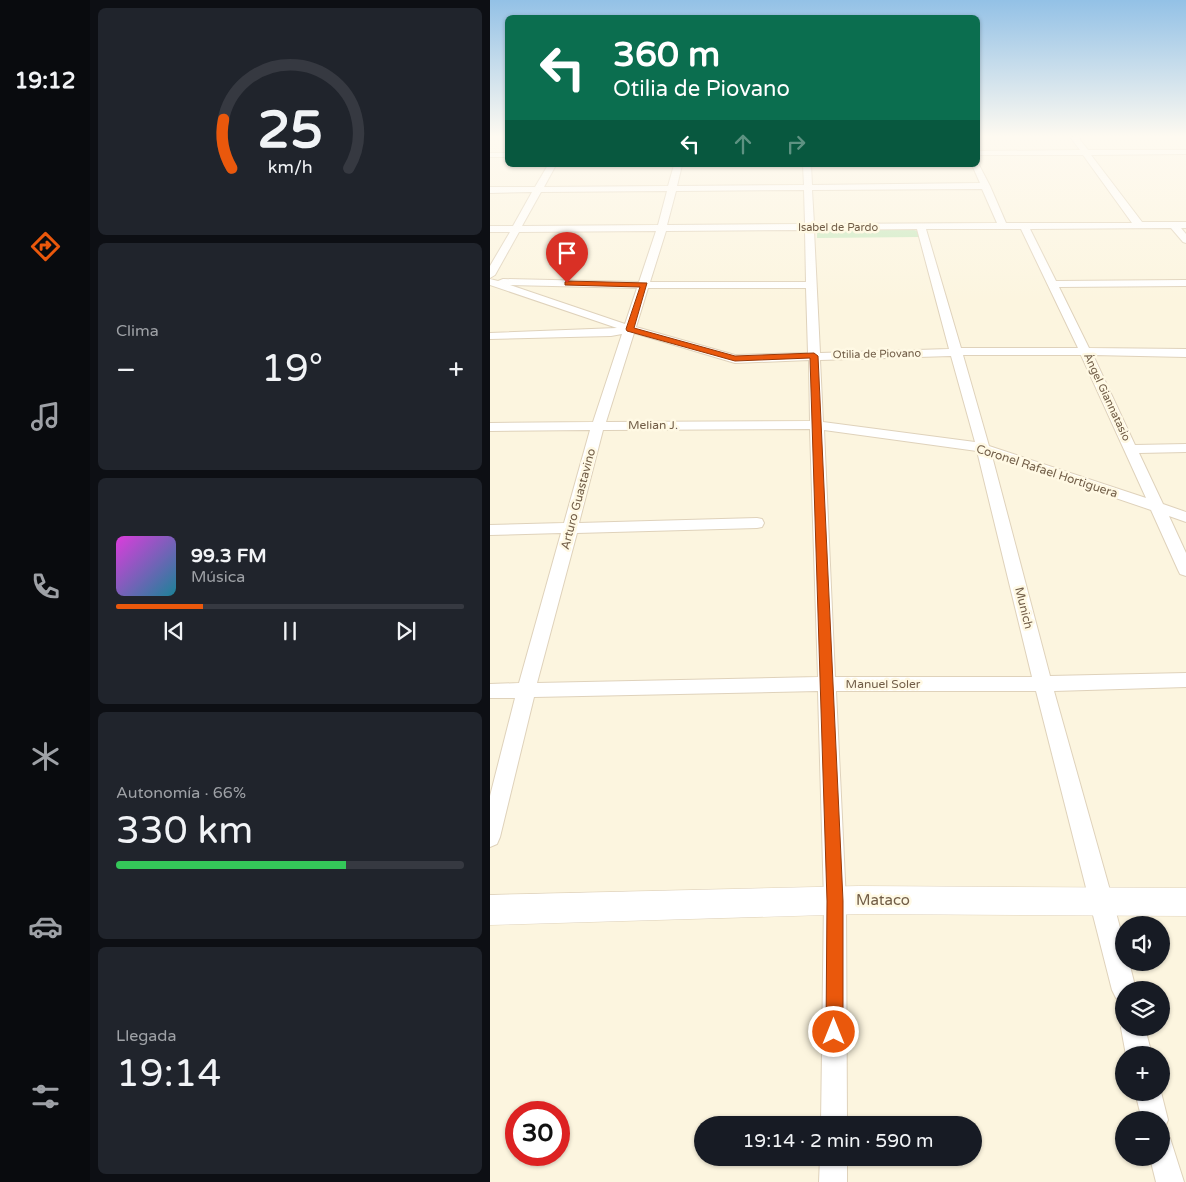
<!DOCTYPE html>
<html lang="es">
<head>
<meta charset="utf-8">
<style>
	:root { --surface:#171b24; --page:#20242c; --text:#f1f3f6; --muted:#9ea1a6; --line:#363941; --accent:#ea580c }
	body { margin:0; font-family:"Varela Round",sans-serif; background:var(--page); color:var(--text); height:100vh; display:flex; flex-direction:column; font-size:19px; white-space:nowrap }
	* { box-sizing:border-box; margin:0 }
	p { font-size:16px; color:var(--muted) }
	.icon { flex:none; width:28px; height:28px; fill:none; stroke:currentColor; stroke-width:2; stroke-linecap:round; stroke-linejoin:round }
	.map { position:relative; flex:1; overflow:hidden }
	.drawer { display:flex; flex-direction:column; gap:8px; padding:8px; background:#0d0f14; width:400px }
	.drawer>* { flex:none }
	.guide { position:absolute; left:15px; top:15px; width:475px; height:152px; border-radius:8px; box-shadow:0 1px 4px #0004; background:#0b6e4f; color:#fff; overflow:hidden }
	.buttons { position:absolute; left:625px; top:916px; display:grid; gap:10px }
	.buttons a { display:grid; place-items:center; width:55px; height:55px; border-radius:50%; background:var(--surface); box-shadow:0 1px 4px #0004; font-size:25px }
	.speed { position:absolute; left:15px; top:1101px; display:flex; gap:10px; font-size:25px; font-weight:700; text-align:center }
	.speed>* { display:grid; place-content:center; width:65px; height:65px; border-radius:50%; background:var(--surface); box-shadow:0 1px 4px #0004; line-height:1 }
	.speed .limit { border:8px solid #d22; background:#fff; color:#111 }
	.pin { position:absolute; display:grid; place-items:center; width:42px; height:42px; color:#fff; margin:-51px -21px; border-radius:50% 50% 50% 0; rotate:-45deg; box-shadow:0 0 5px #0007 }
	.pin .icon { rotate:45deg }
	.me { position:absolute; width:55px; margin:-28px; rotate:0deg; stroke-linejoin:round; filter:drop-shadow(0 0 4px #0008) }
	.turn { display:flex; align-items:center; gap:18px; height:105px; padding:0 25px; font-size:22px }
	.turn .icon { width:65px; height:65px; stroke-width:2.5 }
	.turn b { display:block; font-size:35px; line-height:42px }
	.lanes { display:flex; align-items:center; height:48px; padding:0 25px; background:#0003; justify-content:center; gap:25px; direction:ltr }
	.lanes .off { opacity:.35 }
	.big { font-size:38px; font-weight:600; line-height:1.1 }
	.drawer .widget { flex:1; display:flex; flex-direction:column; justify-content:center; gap:8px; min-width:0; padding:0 18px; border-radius:8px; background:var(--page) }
	.drawer .dial { align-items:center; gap:0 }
	.dial svg { height:130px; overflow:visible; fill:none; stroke:var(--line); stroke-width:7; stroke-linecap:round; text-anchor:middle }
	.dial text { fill:var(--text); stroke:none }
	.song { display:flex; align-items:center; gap:15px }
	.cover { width:60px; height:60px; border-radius:8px; background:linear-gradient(135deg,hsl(300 70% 55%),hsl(190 70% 35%)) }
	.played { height:5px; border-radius:2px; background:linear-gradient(90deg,var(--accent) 25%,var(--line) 25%) }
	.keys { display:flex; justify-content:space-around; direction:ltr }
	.heat { display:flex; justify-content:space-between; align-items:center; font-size:28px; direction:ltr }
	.charge { height:8px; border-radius:4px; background:linear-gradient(90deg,#34c759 66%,var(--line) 0) }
	.trip { position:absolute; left:204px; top:1116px; width:288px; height:50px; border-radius:25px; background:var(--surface); box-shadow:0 1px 4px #0004; font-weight:600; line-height:50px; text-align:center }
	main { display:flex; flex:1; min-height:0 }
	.tabs { display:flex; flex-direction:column; width:90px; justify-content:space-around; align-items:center; background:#090b0e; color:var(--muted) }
	.tabs .icon { width:35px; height:35px }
	.tabs .selected { color:var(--accent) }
	.tabs b { font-size:22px; color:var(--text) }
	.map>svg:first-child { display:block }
	.green { fill:#c8e8be }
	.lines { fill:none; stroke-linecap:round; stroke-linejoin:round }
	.minor-casing { stroke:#dfd2bb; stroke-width:2 }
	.tertiary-casing { stroke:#dfd2bb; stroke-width:1 }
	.minor { fill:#fff; fill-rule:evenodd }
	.tertiary { fill:#fff; fill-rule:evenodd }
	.route { fill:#ea580c; stroke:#983908 }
	.labels { text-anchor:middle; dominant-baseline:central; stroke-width:5; stroke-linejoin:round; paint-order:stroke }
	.far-street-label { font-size:11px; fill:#715d47; stroke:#fff9e4 }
	.street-label { font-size:12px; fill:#715d47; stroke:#fff9e4 }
	.near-street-label { font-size:15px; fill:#715d47; stroke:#fff9e4 }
</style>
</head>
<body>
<main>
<nav class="tabs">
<b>19:12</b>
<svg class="icon selected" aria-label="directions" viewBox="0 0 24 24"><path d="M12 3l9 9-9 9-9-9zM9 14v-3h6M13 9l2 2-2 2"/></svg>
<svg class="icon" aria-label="music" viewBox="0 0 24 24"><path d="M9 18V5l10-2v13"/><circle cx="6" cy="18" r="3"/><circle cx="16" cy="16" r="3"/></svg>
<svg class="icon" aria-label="phone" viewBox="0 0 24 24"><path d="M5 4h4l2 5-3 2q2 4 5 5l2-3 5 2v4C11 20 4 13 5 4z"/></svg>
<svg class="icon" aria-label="climate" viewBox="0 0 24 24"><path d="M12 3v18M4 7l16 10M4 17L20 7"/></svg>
<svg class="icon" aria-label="car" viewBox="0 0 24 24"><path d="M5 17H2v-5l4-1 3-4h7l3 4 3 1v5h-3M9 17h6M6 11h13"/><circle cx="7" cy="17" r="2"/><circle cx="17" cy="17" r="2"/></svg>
<svg class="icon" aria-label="filters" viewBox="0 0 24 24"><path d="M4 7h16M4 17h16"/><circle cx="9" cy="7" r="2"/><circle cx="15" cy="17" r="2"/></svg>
</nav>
<section class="drawer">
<div class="widget dial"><svg viewBox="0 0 100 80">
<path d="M14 69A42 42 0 1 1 86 69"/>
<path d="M14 69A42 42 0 0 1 9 39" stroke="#ea580c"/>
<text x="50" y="56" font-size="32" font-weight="700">25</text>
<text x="50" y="72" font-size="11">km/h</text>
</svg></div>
<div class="widget"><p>Clima</p>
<div class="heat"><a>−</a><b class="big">19°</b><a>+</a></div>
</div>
<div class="widget">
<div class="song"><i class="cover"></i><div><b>99.3 FM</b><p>Música</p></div></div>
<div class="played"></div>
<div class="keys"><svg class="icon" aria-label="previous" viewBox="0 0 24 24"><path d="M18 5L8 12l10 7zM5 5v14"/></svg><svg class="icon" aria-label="pause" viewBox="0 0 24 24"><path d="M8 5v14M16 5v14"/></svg><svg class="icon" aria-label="next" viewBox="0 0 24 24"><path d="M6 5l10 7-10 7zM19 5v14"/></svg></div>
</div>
<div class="widget"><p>Autonomía · 66%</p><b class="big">330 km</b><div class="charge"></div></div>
<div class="widget"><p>Llegada</p><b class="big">19:14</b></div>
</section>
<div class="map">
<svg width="696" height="1182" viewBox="0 0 696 1182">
	<rect width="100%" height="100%" fill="#fcf5df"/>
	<path class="green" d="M330,229l94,1 4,1 2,6 -103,1v-7z"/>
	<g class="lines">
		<g class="minor-casing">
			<path id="minor" d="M580,137h8l10,13h98v4l-95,1 51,67h44v6h-5l5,6v9l-3,-1 -12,-14 -141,1 26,52 130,-1v6l-127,1 30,61 97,1v8l-93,-2 42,90 51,-1v8l-47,1 24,51 23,8v10l-17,-6 17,37v23l-6,-2 -2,-4 -27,-60 -159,-54 58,220 136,-3v14l-132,4 59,210 11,42v19h5l7,28h-12v12l-8,-4 -4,-8 -76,-299h-200l10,210 1,224h-26l3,-224 -6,-210 -284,6 -34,140 -3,7 -7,3v-51l25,-98h-25v-14l29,-1 42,-150 -71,2v-10l74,-2 26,-93 -100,1v-8l103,-1 29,-88 -11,2 -121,3v-6l127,-5 -127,-43v-6l8,2 5,-2 136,3 17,-51 -137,1 -24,43 -5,3v-12l20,-34h-20v-6h23l19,-34 -42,1v-6h45l13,-22h8l-12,22 124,-1 6,-21h8l-5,21 127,-1 -1,-20h8l1,20 168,-2 -8,-18h6v-2l12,23 16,37h126l-49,-68h-105v-4l102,-1zM492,189l15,34 -183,1 -2,-34zM314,190l1,34 -138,1 9,-34zM177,191l-9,34 -136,1 19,-34zM427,229l32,120 -129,4 -6,-123zM436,229h95l57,119h-117zM315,230l1,52h-156l16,-51zM20,285l127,3 -12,36zM158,288h158l2,65 -73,2 -99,-28zM144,333l101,30 74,-3 1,61 -204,1zM473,355h118l65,143 -157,-52zM461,356l24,86 -152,-20 -3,-62zM320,429l8,248 -281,6 40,-150 180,-5 5,-1 2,-4 -2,-4 -5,-1 -178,5 24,-93zM334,430l153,21 55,226h-197z
				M0,153h18v4h-18z
				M634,1021v7h21l7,27h-26l-5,-27z
				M645,1092h26l7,28 -4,9 -3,2v-11h-19z
				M671,1134l9,4 14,44h-28l-6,-24h11z
				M330,1158h27v24h-28z"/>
		</g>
		<g class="tertiary-casing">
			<path id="tertiary" d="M369,886l327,2v28l-327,-2 -369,11v-30z"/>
		</g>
		<use href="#minor" class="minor"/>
		<use href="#tertiary" class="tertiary"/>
	</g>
	<linearGradient id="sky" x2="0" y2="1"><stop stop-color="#93c1e6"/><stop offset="0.45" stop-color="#fefaf1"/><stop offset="1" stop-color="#fefaf1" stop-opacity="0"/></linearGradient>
	<rect width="696" height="303" fill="url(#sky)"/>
	<path class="route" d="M77,281l80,2 -13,45 101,28 79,-3 4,3 25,545v131l-3,6 -6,2 -6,-2 -2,-6 1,-131 -17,-543 -75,3 -108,-30 -1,-2 14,-42 -75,-2v-3z"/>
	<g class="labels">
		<g class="far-street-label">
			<text x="348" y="227">Isabel de Pardo</text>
			<text transform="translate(387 354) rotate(-1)">Otilia de Piovano</text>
			<text transform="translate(617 397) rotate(65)">Ángel Giannatasio</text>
		</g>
		<g class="street-label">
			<text x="163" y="425">Melian J.</text>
			<text transform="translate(557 471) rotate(18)">Coronel Rafael Hortiguera</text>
			<text transform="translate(88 499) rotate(-75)">Arturo Guastavino</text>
			<text transform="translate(534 608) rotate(76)">Munich</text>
			<text x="393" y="684">Manuel Soler</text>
		</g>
		<g class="near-street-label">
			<text x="393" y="900">Mataco</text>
		</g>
	</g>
</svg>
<div class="buttons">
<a><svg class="icon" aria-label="sound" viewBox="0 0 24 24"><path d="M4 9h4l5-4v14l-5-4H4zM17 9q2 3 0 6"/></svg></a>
<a><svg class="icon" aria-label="layers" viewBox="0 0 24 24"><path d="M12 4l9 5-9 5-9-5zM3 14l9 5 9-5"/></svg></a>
<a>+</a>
<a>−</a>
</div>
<div class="speed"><div class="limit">30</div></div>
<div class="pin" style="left:77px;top:283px;background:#d93025"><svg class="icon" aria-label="arrive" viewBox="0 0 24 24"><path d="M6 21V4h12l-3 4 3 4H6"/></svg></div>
<svg class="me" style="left:344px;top:1032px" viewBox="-20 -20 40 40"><circle r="17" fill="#ea580c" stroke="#fff" stroke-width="3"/><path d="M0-11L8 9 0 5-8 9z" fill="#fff"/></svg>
<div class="trip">19:14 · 2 min · 590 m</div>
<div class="guide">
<div class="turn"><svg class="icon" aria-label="left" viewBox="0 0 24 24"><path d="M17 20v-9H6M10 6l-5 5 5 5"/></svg><div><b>360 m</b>Otilia de Piovano</div></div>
<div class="lanes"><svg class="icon" aria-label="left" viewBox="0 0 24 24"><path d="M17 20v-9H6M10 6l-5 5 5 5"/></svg><svg class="icon off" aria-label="ahead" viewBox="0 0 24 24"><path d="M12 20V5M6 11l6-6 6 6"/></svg><svg class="icon off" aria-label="right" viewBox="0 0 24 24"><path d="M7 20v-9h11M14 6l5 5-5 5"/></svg></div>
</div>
</div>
</main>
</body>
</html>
